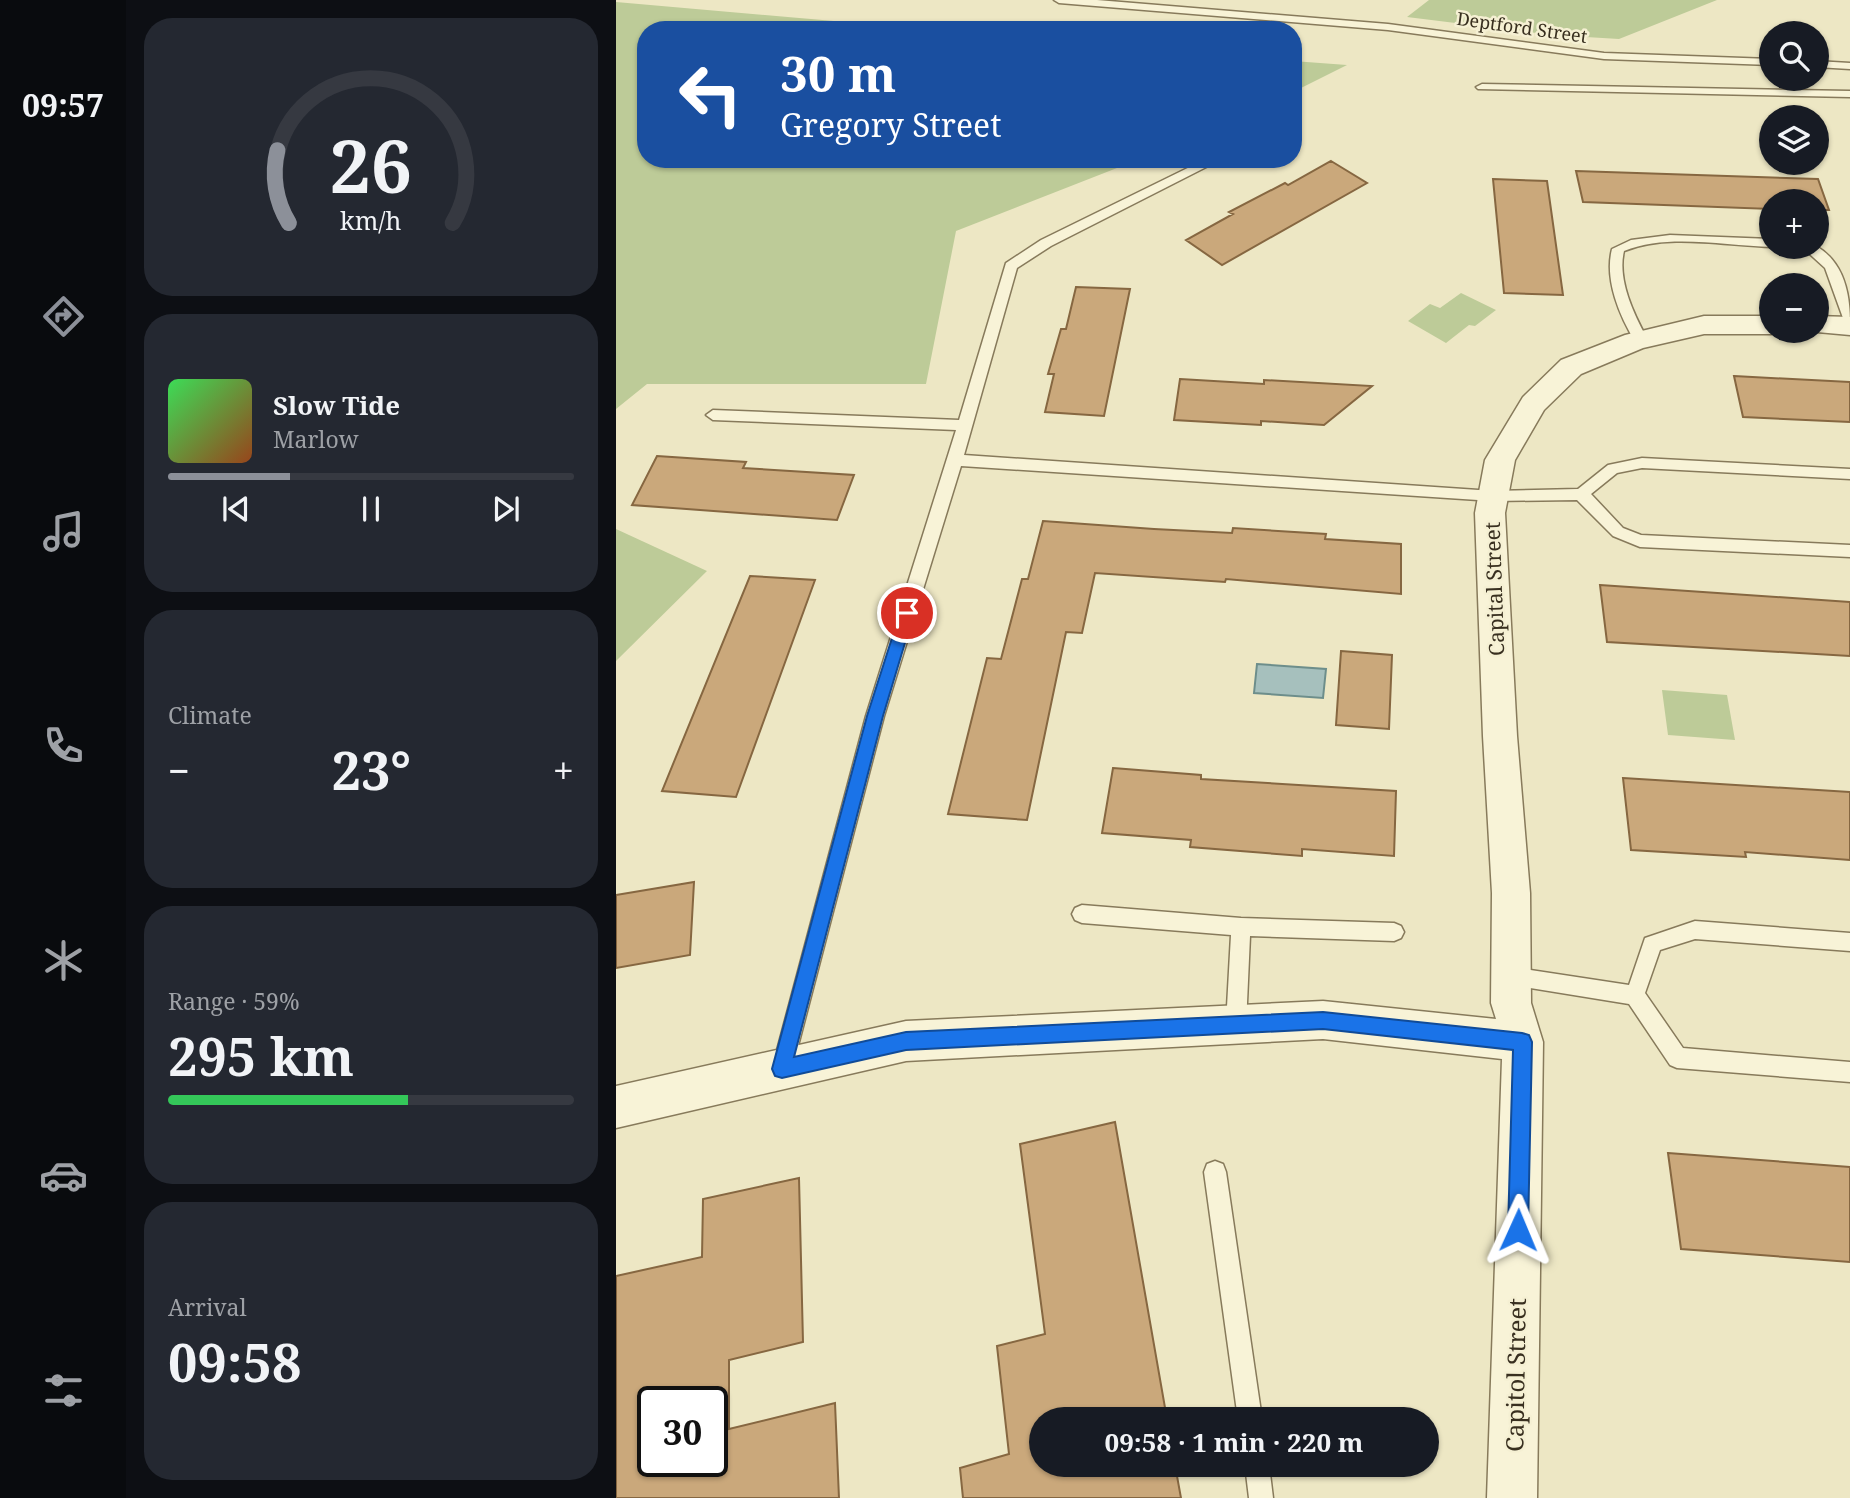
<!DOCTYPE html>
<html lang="en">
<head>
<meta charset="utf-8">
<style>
	:root { --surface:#171b24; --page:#242831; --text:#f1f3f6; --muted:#9ea1a6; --line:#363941; --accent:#8c9099 }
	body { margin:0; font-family:"Noto Serif",serif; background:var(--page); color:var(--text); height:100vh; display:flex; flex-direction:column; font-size:26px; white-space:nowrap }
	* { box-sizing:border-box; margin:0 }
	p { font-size:23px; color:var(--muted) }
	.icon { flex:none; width:38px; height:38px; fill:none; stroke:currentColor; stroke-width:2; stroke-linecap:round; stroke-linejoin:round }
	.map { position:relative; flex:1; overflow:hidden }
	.side { display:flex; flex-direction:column; gap:18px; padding:18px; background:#0d0f14; width:490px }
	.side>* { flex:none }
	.guide { position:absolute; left:21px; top:21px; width:665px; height:147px; border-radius:28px; box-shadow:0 2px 5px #0004; background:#1a4fa0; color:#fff; overflow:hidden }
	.controls { position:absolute; left:1143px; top:21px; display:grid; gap:14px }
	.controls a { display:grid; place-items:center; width:70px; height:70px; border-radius:50%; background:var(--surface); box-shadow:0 2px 5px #0004; font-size:35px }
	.speed { position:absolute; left:21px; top:1386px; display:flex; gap:14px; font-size:35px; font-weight:700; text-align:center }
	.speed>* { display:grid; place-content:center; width:91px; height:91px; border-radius:50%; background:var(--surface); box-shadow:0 2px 5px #0004; line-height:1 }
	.speed .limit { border:4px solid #111; border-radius:10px; background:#fff; color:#111 }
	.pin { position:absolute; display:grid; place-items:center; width:60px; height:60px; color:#fff; margin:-30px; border:4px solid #fff; border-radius:50%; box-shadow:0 2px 7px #0007 }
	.me { position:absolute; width:77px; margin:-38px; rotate:1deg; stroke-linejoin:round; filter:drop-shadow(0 0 5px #0008) }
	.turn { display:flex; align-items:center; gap:24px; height:147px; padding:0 28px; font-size:32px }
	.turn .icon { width:91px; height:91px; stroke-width:2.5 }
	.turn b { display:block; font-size:49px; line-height:60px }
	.big { font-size:52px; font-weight:700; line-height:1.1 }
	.side .card { flex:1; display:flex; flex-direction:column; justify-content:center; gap:10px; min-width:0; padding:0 24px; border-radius:28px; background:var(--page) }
	.side .dial { align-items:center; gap:0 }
	.dial svg { height:182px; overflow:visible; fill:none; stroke:var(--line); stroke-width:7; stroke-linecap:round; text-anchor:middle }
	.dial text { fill:var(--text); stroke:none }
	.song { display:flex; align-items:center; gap:21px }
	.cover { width:84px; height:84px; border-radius:10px; background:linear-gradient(135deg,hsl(130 70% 55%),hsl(20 70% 35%)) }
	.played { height:7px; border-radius:4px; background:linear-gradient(90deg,var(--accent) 30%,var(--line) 30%) }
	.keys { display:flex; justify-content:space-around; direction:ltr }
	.heat { display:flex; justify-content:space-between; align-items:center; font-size:38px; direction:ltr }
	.charge { height:10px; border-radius:5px; background:linear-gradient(90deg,#34c759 59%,var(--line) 0) }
	.trip { position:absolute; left:413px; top:1407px; width:410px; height:70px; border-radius:35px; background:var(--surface); box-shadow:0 2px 5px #0004; font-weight:700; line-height:70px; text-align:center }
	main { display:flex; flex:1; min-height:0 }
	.menu { display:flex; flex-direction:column; width:126px; justify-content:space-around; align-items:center; background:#090b0e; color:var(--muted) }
	.menu .icon { width:49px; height:49px }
	.menu .on { color:var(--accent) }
	.menu b { font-size:32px; color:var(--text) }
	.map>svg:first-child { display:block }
	.green { fill:#bdcb98 }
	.water { fill:#a6c0bd; stroke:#6d8e8b; stroke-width:2 }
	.building { fill:#caa87b; stroke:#866741; stroke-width:2; fill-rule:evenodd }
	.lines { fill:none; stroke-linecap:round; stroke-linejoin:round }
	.service-casing { stroke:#877a5b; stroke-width:3 }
	.minor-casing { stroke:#877a5b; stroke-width:3 }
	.service { fill:#f8f3d7; fill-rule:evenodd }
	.minor { fill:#f8f3d7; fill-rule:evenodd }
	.route { fill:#1a73e8; stroke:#114b97; stroke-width:2 }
	.labels { text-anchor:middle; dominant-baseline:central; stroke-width:5; stroke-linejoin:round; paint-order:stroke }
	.far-street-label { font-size:18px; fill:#382f1f; stroke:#f5f0d3 }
	.street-label { font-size:21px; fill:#382f1f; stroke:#f5f0d3 }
	.near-street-label { font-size:24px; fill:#382f1f; stroke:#f5f0d3 }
</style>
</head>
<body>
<main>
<nav class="menu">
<b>09:57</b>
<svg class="icon on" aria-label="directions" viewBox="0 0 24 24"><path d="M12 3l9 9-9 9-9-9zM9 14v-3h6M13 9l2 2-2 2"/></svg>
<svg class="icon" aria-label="music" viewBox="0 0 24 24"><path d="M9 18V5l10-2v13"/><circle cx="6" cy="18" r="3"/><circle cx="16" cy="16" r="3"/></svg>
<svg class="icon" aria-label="phone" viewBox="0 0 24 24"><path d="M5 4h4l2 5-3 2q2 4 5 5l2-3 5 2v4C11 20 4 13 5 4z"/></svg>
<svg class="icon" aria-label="climate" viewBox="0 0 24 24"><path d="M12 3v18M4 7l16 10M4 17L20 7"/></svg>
<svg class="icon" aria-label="car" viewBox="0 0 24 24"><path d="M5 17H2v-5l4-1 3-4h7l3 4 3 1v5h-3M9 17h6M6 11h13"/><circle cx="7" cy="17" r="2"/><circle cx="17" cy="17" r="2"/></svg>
<svg class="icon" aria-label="filters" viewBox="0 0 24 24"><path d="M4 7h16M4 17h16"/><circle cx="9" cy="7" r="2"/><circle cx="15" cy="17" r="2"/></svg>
</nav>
<section class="side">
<div class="card dial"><svg viewBox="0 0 100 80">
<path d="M14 69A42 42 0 1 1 86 69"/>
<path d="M14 69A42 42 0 0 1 9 37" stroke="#8c9099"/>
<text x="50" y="56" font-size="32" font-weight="700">26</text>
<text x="50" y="72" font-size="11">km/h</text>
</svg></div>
<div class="card">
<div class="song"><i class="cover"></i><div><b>Slow Tide</b><p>Marlow</p></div></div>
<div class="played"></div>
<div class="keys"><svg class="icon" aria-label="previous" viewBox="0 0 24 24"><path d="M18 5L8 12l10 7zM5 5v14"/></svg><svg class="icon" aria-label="pause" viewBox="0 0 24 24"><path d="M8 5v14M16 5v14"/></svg><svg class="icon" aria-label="next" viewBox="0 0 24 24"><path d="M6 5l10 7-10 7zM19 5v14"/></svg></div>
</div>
<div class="card"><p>Climate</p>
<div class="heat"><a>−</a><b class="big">23°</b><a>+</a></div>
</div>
<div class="card"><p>Range · 59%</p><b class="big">295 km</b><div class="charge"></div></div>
<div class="card"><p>Arrival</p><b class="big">09:58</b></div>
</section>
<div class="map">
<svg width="1234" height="1498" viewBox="0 0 1234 1498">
	<rect width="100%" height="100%" fill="#ede7c4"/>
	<path class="green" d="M813,0h288l-98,39 -66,-4 -146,-18z
		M0,2l321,28h-291v129h494l-184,72 -30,153h-279l-31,25z
		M677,61l54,4 -54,27z
		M845,293l35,17 -21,16 -6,-1 -23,18 -38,-22 22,-17 10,4z
		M0,529l91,42 -91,90z
		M1046,690l65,5 8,45 -67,-5z"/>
	<path class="water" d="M641,664l69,5 -3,29 -69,-5z"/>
	<path class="building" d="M715,161l36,22 -145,82 -36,-25 47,-26 -4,-2 56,-29 3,2z
		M960,171l242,8 11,31h-13v-9h-45v8l-188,-7z
		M877,179l54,2 16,114 -59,-2z
		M460,287l54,2 -26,127 -59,-4 9,-38h-6l13,-45h5z
		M1118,376l116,6v40l-107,-5z
		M564,379l84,5v-4l108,6 -48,39 -63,-4v4l-87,-5z
		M41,456l89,6 -3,6 111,7 -17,45 -205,-15z
		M427,521l111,8 78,4 1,-5 93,6 -1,5 76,5v50l-175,-15 -1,3 -130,-9 -13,60 -16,-1 -39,188 -79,-6 39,-156 14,1 21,-80h6z
		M134,576l65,4 -79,217 -74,-6z
		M984,585l250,17v54l-243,-14z
		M725,651l51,4 -3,74 -53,-4z
		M497,768l88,7v4l195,12 -2,65 -92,-7v7l-112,-9 1,-7 -89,-7z
		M1007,778l227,14v68l-105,-8 1,5 -115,-7z
		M78,882l-4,73 -74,13v-73z
		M499,1122l52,297h-126v46h134l6,33h-218l-3,-30 49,-14 -12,-108 48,-12 -25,-190z
		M1052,1153l182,14v95l-169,-13z
		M183,1178l4,164 -74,18v69l106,-26 4,95h-223v-222l86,-19 1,-58zM37,1402h59v59h-59z"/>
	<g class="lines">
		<g class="service-casing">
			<path id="service" d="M438,0h43l291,24 216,29 167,6v6l-167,-6 -216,-29 -329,-27z
				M1200,61l34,2v6l-34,-2z
				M866,84l368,7v6l-372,-8 -2,-2z
				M590,159h16l-171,87 -34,22 -53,187 529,36 85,-2 30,-24 34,-7 208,11v10l-208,-11 -25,5 -26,21 32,34 18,7 209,10v12l-210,-10 -27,-11 -36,-36 -84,1 -532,-35 -77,250 -92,353 -3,7 -7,3 -7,-3 -3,-7 94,-353 90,-286 -243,-10 -7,-5 7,-5 246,10 47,-157 35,-23z
				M1054,235l101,4 1,8c-48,-1 -103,-14 -148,4 -7,29 10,64 24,89l-7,4 -5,-1c-16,-26 -32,-63 -24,-94l19,-9z
				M1200,246c28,16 34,48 34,76l-7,-4 -18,-50 -23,-21z
				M466,905l159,13 153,5 7,3 3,6 -3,6 -7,3 -144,-5 -4,89 -3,7 -7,3 -7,-3 -3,-7 5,-90 -149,-12 -7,-3 -3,-6 3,-6z
				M1079,921l155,12v18l-155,-12 -35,11 -15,43 38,55 167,14v20l-173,-14 -7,-3 -41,-61 -118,-19 -7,-2 -3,-7 3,-7 7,-2 118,18 16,-47z
				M599,1161l8,3 3,8 36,247h-24l-34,-247 3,-8z
				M629,1465h24l4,33h-24z"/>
		</g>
		<g class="minor-casing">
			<path id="minor" d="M1088,316h67v15h10l-10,3h-67l-61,14 -62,26 -37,36 -29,50 -10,53 12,223 13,157 1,110 12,39 -6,456h-50l15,-439 -179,-20 -417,22 -290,67v-42l290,-65 417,-20 173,18 -5,-16 1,-110 -9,-157 -8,-223 10,-53 38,-63 38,-37 64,-25z
				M1200,316l34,1v18l-44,-4h10z"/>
		</g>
		<use href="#service" class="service"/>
		<use href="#minor" class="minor"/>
	</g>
	<path class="route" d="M291,608l7,5 -31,103 -89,341 112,-25 417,-20 199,21 7,2 3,7 -4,188 -3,7 -7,3 -7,-3 -3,-7 5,-180 -190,-21 -417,21 -124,28 -7,-2 -3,-7 95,-353 33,-103z"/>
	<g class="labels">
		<g class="far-street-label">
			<text transform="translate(906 27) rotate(8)">Deptford Street</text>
		</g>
		<g class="street-label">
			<text transform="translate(878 589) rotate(-92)">Capital Street</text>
		</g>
		<g class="near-street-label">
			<text transform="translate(899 1375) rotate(-89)">Capitol Street</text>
		</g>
	</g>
</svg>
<div class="controls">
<a><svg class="icon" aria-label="search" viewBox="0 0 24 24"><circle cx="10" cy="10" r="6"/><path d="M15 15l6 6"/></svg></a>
<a><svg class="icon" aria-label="layers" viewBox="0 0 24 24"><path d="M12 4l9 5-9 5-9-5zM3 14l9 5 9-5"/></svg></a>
<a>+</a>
<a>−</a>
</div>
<div class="speed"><div class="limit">30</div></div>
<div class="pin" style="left:291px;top:613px;background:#d93025"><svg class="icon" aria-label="arrive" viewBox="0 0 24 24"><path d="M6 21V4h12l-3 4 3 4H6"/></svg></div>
<svg class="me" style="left:902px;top:1230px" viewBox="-20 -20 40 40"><path d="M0-17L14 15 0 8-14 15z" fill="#1a73e8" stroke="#fff" stroke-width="4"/></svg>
<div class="trip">09:58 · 1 min · 220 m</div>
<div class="guide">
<div class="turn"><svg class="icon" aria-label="left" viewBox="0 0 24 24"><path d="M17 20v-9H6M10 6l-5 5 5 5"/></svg><div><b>30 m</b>Gregory Street</div></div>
</div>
</div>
</main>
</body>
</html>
